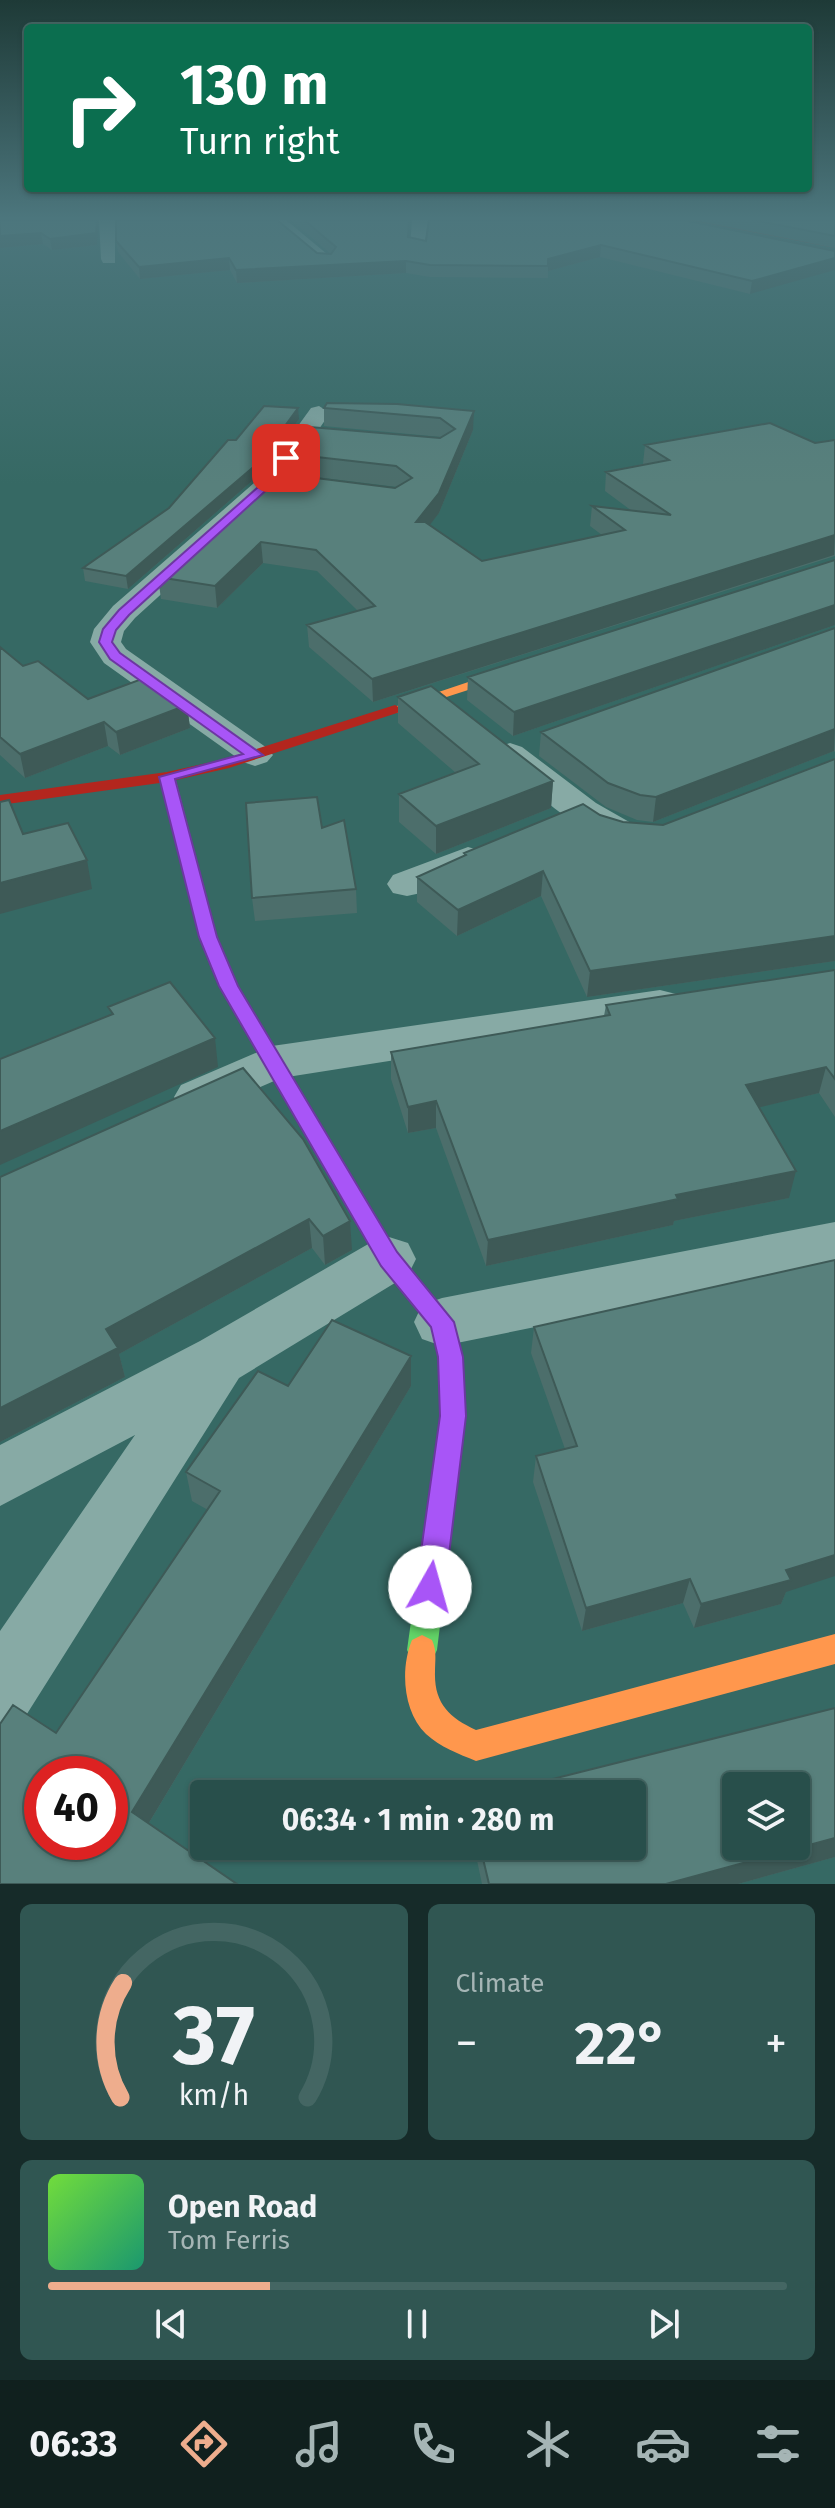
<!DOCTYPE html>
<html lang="en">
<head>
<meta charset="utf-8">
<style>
	:root { --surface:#284f4b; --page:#305652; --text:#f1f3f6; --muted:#a5b5b5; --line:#446663; --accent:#eead8d }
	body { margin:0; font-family:"Fira Sans",sans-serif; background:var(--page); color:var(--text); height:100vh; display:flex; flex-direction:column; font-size:30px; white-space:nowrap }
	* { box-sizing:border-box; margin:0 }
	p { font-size:26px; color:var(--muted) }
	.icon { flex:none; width:44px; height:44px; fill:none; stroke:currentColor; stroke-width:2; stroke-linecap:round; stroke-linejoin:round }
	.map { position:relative; height:1884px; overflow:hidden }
	.side { display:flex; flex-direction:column; gap:20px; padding:20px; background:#162b29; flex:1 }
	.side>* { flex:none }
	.guide { position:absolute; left:24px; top:24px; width:788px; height:168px; border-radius:8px; box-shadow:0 2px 6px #0004,0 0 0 2px var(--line); background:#0b6e4f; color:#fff; overflow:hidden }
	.tools { position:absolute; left:722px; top:1772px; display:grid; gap:16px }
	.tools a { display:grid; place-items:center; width:88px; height:88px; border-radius:8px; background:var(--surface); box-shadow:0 2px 6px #0004,0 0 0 2px var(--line); font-size:40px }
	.speed { position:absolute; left:24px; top:1756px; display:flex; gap:16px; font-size:40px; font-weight:700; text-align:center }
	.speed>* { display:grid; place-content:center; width:104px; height:104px; border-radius:50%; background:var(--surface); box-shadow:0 2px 6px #0004,0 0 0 2px var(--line); line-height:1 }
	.speed .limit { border:12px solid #d22; background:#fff; color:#111 }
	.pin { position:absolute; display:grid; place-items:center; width:68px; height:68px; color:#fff; margin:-34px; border-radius:16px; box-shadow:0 4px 12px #0006 }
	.me { position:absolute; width:88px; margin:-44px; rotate:7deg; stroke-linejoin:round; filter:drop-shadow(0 0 6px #0008) }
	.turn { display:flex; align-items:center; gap:28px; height:168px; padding:0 24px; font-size:36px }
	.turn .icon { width:104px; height:104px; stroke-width:2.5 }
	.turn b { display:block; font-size:56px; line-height:68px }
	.big { font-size:60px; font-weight:700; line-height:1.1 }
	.side .widget { flex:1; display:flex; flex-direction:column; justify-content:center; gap:12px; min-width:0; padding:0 28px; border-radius:12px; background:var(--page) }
	.side .dial { align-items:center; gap:0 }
	.dial svg { height:208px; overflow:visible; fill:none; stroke:var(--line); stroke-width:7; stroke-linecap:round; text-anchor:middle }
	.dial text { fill:var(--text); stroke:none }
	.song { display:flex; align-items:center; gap:24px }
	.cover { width:96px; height:96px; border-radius:12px; background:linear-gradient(135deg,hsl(100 70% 55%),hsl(160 70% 35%)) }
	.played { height:8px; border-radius:4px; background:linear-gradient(90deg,var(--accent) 30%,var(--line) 30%) }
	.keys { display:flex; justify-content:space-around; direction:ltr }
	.heat { display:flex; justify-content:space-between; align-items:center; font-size:44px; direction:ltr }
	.side .tiles { flex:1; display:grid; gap:20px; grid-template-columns:1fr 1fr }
	.widget:last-child { grid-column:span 2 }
	.trip { position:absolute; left:190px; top:1780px; width:456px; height:80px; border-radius:8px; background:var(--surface); box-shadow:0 2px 6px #0004,0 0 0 2px var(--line); font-weight:700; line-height:80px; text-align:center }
	.menu { display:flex; height:128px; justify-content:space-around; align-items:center; background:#10201e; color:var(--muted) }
	.menu .icon { width:56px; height:56px }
	.menu .active { color:var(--accent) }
	.menu b { font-size:36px; color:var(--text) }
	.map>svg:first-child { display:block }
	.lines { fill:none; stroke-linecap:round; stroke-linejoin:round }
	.street { fill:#87aaa5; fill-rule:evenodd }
	.fast { fill:#63d668; fill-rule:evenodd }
	.slow { fill:#ff974d; fill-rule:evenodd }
	.jam { fill:#b3261e; fill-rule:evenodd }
	.wall { fill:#4c6e6b }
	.shaded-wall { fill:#3e5a57 }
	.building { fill:#58807c; stroke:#3e5a57; stroke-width:2; fill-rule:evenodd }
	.route { fill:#a855f7; stroke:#6d37a1; stroke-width:2 }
</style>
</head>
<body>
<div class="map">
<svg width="835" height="1884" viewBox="0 0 835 1884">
	<rect width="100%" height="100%" fill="#366964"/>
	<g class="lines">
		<path class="street" d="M99,220h16v43h-12l-2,-4z
			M269,220h17l47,39 -2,4h-12z
			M412,220h16l-4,30 -14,-3z
			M319,406l11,7 -51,74 -144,131 -11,13 -3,11 5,7 141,99 6,7 -6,7 -12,4 -12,-4 -139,-99 -14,-21 4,-13 19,-23 148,-129 50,-69z
			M510,743l12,4 74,56 42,24 6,8 -6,8c-41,10 -108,-56 -140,-82l-6,-7 6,-7z
			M468,847l14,4 5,8 -5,8 -61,26 -14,3 -14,-3 -6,-9 6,-9z
			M660,990l16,4 6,11 -6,11 -395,62 -83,36 -17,-5 -7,-12 7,-12 91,-39z
			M835,1222v44l-393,80 -20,-7 -8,-17 8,-17 20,-7z
			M389,1237l19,6 8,16 -8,16 -169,103 -214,339 -25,10v-96l135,-196 -135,71v-61l200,-104 170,-98z"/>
		<path class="fast" d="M167,772l8,5 42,160 21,49 159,266 57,70 9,35 3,59 -29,234 -5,10 -10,5 -10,-5 -5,-10 33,-234 -1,-59 -8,-31 -50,-60 -161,-280 -21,-49 -40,-160z"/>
		<path class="slow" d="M525,663l7,4 -2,3 -130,42 -5,1 -7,-4z
			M835,1634v30l-359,97c-17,-7 -36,-14 -50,-27 -23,-22 -26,-65 -14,-94l10,-5 10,5c5,11 3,19 3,32 -1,31 14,46 41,58z"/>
		<path class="jam" d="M689,220h16l130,24v4z
			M395,705l7,4 -2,3 -171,56 -62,14 -167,23v-10l167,-23 58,-13z"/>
	</g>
	<path class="wall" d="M0,220l97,25 -45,5 -9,-6 -43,4z
		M291,220h119l-2,17 18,4 409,10 -85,43 -150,-37 -52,14v7l-118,-1 -24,-4 -169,10 -7,-13 -90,9 -22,-27 -2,-11 215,13z
		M693,220h142v28z
		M397,404l76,26 -34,83 -10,12 53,36 120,-26 -12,-9 2,-20 40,5 -27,-20 1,-19 37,-8 2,-19 170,-2 20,-3v116l-462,146 -64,-55 -2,-22 51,-14 -41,-40 -54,-8 -46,45 -56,-9 -3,-22 239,-90 -106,-13 -1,-20 151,-17 -117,-11v-18z
		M299,419l-40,56 -131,114 -43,-8 -2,-13 86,-60 67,-68z
		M835,560v65l-322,111 -46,-36 1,-23z
		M835,628v124l-1,-1 -181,71 -16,-2 -31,-13 -67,-51 2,-24z
		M0,647l23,19 65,33 99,6 3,23 -70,27 -12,-9 -83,32 -25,-23z
		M398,697l155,84 -2,27 -115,46 -37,-32v-28l57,-21 -58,-50z
		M835,759v202l-248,36 -46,-101 -84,40 -40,-34v-25l47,-21v-3l136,-38 23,7 40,3z
		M322,828l34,61 1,24 -102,8 -3,-23z
		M835,970v147l-16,-24 -60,14 30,91 -115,23 -1,4 -187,41 -50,-138 -28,5 -17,-54v-27l213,-36 2,-11z
		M243,1068l109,182 -27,15 -13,-17 -193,106 6,23 -125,65z
		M534,1327l252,265 -5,12 -87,24 -11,-25 -101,28 -49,-149 3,-26 29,-7 -34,-96z
		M288,1386h123l-262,437 -149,61 56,-151 152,-223 -16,-9 -6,-29z
		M474,1846h158l203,11 -97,27h-256z"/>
	<path class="shaded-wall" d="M97,220h2l-2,25 -45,5 -2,-11z
		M41,233l2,11 -43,4v-12z
		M601,245l-1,12 -52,14v-12z
		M229,258l1,12 -90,9 -1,-12z
		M835,258v12l-85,24 2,-13z
		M406,261v12l-169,10 -1,-13z
		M298,408l1,11 -40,56 -131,114 -2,-13z
		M474,411l-1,19 -34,83 -23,30v-21z
		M835,535l-1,20 -461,147 -1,-23z
		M261,542l2,21 -46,45 -2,-22z
		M835,605v20l-322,111 1,-24z
		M187,705l3,23 -70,27 -4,-23z
		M104,722l4,24 -83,32 -5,-24z
		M835,729l-1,22 -181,71 3,-25z
		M553,781l-2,27 -115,46v-28z
		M87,860l5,29 -92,25v-31z
		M543,871l-2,25 -84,40 1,-26z
		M835,936v25l-248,36 3,-26z
		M215,1038l3,29 -218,98v-34z
		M826,1067l-7,26 -79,19 6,-27z
		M436,1101v27l-28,5v-26z
		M796,1171l-7,27 -115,23 -1,4 -187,41 2,-26 188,-45z
		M309,1219l3,29 -193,106 6,23 -125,65v-34l106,-79z
		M350,1221l2,29 -27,15 -2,-29z
		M411,1356v30l-270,450 -9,-24z
		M835,1555v21l-49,16 -5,12 -87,24 7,-24 85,-34z
		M690,1579l-7,24 -101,28 4,-23z
		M835,1838v19l-97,27h-72z"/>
	<path class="building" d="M0,220h97l-1,13 -46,6 -9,-6 -41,3z
		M116,220h161l40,33 14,1 5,-7 -32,-27h105l-1,17 18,4 3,-21h254l152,31v7l-83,23 -151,-36 -53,14v7l-118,-1 -24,-4 -170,9 -7,-12 -90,9 -23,-26z
		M753,220h82v16z
		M327,403l70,1 77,7 -35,82 -23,29h9l57,39 143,-31 -33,-24 79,9 -65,-43 63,-12 -24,-15 125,-22 45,20 20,-3v95l-463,144 -65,-54 68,-19 -59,-56 -55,-8 -46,44 -57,-9 118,-104 119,15 17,-10 -16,-12 -106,-12 20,-27 130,11 15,-9 -15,-11 -116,-10z
		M264,406l34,2 -40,55 -132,113 -43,-8 86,-60 59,-68h8z
		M835,560v45l-321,107 -46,-35z
		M835,628v101l-179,68 -16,-2 -32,-12 -67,-51z
		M0,647l23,19 15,-5 50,38 59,-22 40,28 -71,27 -12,-10 -84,32 -20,-17z
		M431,686l122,95 -117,45 -37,-32 80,-30 -81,-67z
		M835,759v177l-245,35 -47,-100 -85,39 -41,-33 49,-22 -2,-2 119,-49 17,11 23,7 40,3z
		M317,797l5,31 22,-8 12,69 -104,9 -6,-95z
		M9,800l14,34 45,-11 19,37 -87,23v-81z
		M835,970v109l-9,-12 -80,18 50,86 -120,24 2,4 -190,41 -52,-139 -28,6 -17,-55 219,-37 -4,-10z
		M170,982l45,56 -215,93v-72l113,-45 -5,-7z
		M243,1068l60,71 47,82 -27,15 -14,-17 -203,110 12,19 -118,60v-231z
		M835,1260v295l-49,15 5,10 -90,24 -11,-25 -104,29 -50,-152 41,-10 -43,-119z
		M332,1320l79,36 -279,456 105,72h-237v-160l13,-19 43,28 164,-242 -34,-19 72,-101 30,15zM42,1774h68v68h-68z
		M835,1708v130l-169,46h-177l-9,-38h152v-52h-139zM736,1786h60v60h-60z"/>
	<linearGradient id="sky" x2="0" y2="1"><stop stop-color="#1e3a37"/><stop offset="0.45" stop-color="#4c767d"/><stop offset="1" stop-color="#4c767d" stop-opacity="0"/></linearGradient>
	<rect width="835" height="484" fill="url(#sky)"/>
	<path class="route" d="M283,456l9,2 -19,26 -144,131 -13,15 -4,12 8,11 143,102 -88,24 42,158 21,49 159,266 57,70 9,35 3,59 -21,171 -5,10 -10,4 -10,-4 -4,-10 24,-171 -2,-59 -7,-30 -50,-61 -162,-280 -20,-49 -40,-160 84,-23 -133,-95 -11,-17 4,-13 16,-19 147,-130z"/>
</svg>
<div class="tools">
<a><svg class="icon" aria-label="layers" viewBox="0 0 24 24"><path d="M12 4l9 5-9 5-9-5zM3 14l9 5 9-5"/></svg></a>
</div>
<div class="speed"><div class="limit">40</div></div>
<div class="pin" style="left:286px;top:458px;background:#d93025"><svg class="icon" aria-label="arrive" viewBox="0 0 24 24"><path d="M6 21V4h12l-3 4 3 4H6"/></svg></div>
<svg class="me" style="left:430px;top:1587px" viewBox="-20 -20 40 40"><circle r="19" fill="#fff"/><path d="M0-13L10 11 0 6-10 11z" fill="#a855f7"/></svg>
<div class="trip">06:34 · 1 min · 280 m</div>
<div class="guide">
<div class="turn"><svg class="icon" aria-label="right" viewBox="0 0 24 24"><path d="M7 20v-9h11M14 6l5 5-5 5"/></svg><div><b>130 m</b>Turn right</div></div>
</div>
</div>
<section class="side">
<div class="tiles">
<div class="widget dial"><svg viewBox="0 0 100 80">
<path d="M14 69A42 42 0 1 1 86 69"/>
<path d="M14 69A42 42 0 0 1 15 25" stroke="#eead8d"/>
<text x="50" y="56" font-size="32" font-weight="700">37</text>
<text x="50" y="72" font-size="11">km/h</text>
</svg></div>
<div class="widget"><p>Climate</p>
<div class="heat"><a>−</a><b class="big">22°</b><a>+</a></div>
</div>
<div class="widget">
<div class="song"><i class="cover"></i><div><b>Open Road</b><p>Tom Ferris</p></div></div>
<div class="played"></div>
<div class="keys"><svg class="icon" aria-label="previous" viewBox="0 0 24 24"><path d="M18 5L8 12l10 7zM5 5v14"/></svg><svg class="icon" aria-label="pause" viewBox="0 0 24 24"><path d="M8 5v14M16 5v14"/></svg><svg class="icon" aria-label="next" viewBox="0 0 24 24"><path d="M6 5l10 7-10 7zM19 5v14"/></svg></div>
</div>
</div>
</section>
<nav class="menu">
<b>06:33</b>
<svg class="icon active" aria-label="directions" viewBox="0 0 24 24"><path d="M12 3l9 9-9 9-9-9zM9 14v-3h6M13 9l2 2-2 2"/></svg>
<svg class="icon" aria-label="music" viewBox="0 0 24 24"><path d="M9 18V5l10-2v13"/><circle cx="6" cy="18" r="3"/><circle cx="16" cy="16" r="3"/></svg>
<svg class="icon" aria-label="phone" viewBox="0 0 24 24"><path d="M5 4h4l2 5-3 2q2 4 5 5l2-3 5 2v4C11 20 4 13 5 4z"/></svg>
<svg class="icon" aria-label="climate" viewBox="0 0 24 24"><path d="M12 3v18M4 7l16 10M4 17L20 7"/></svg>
<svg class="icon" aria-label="car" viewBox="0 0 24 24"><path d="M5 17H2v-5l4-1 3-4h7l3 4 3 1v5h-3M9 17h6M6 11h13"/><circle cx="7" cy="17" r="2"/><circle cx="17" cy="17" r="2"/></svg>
<svg class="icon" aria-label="filters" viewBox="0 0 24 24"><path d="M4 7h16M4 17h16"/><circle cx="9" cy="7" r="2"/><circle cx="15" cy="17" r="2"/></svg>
</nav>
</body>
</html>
